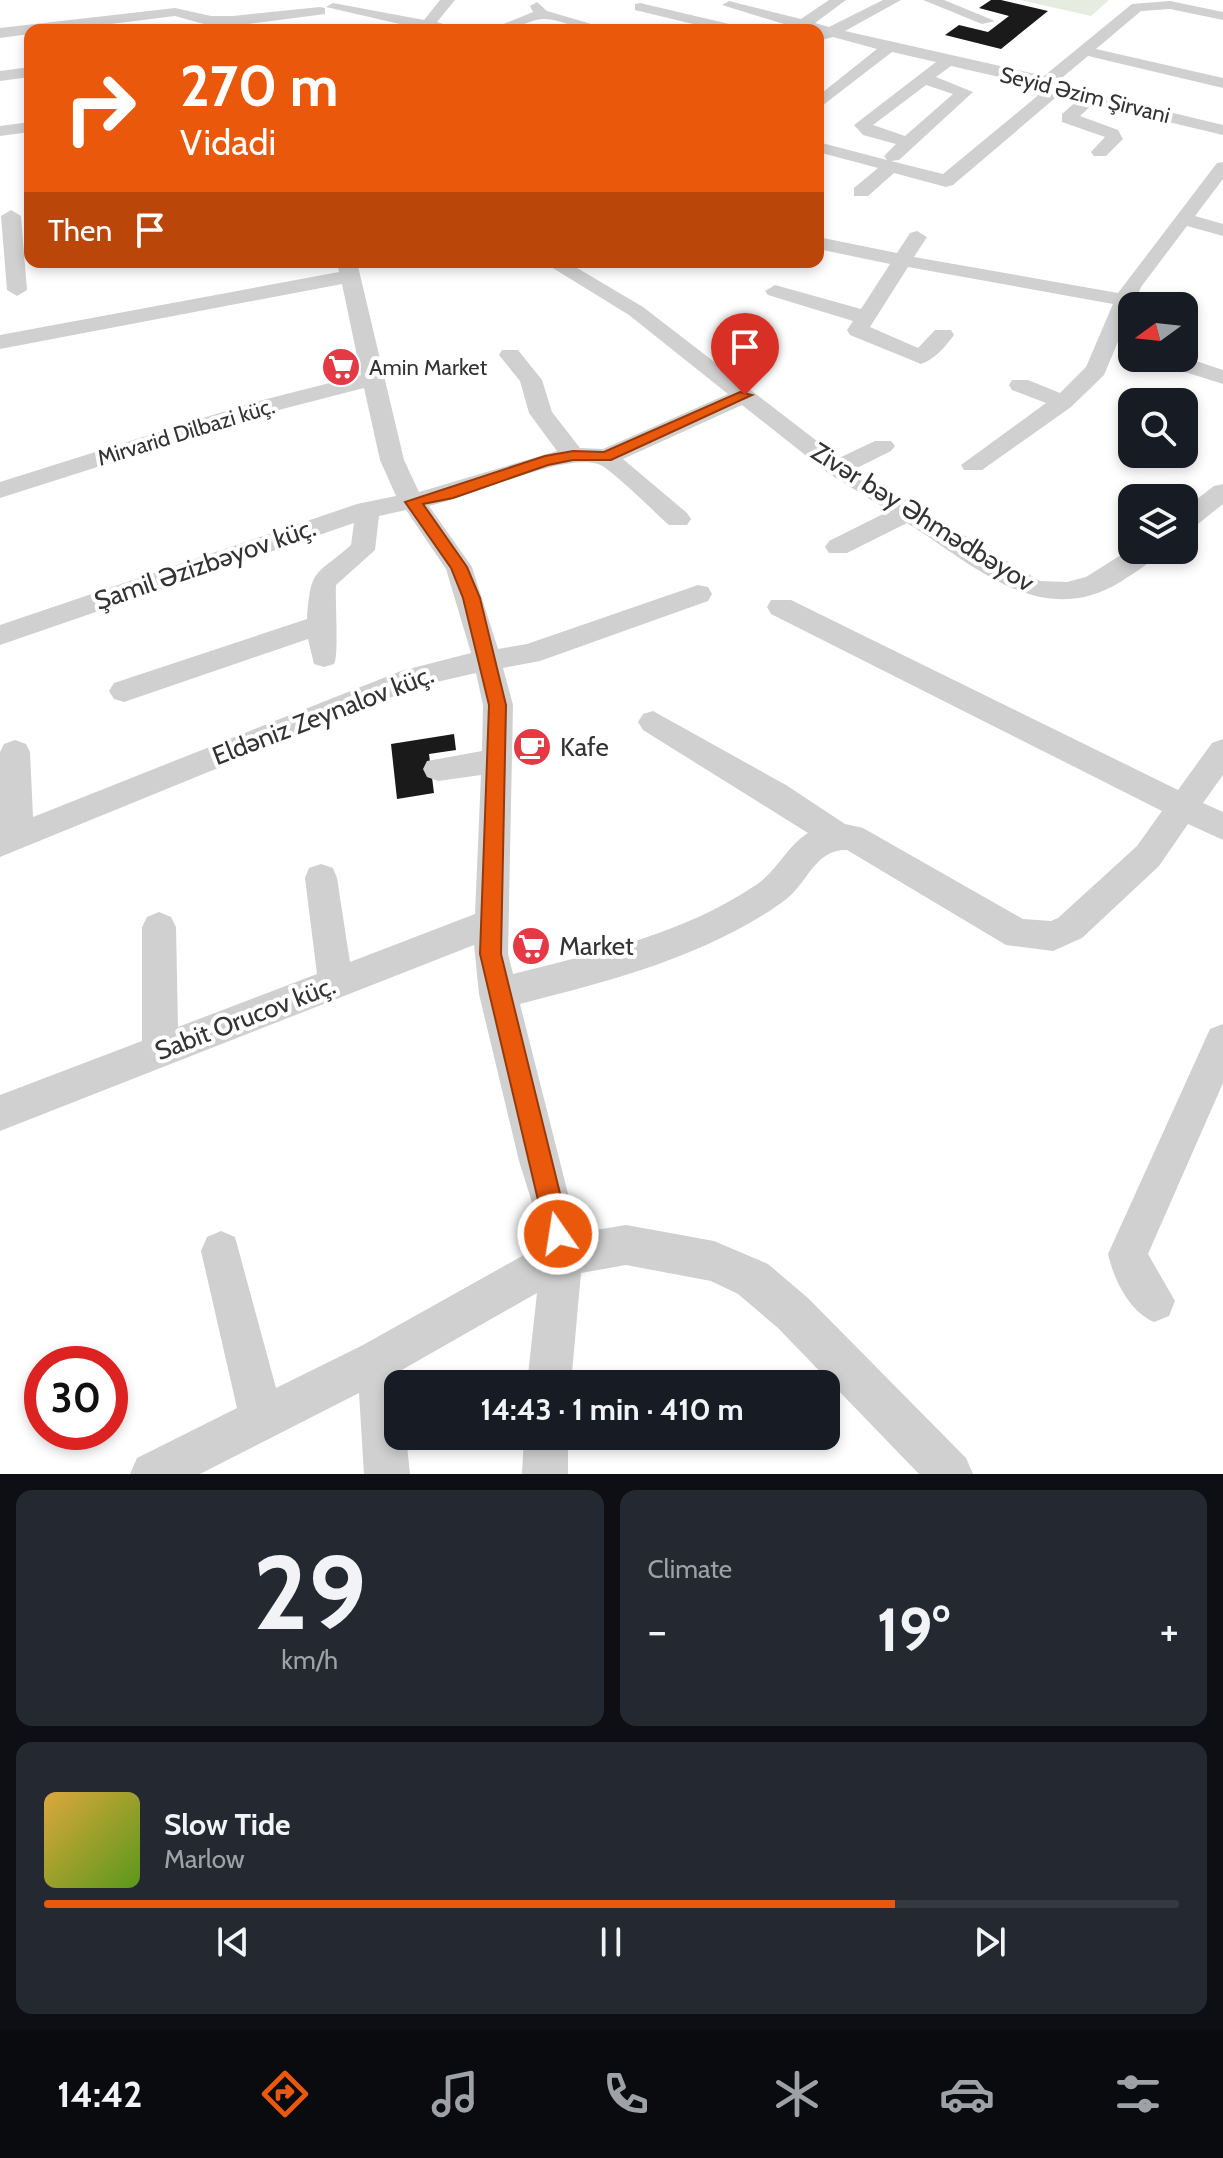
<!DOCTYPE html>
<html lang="en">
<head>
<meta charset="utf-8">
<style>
	:root { --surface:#171b24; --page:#242831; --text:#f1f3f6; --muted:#9ea1a6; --line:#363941; --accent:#ea580c }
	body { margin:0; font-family:Cabin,sans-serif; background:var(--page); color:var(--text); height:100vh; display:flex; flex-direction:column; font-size:30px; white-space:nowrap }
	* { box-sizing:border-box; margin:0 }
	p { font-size:26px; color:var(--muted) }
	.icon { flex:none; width:44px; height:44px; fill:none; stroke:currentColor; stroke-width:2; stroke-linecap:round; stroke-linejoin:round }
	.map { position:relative; height:1474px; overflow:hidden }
	.drawer { display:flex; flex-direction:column; gap:16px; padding:16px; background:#0d0f14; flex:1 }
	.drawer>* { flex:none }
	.banner { position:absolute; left:24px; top:24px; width:800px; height:244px; border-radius:16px; box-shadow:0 4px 12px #0003; background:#ea580c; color:#fff; overflow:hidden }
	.needle { width:52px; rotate:255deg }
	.controls { position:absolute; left:1118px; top:292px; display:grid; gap:16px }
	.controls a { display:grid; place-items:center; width:80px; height:80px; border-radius:16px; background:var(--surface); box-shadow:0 4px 12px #0003; font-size:40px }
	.speed { position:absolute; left:24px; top:1346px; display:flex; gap:16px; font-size:40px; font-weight:700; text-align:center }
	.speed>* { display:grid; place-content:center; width:104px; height:104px; border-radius:50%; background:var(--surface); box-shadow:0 4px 12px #0003; line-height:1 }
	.speed .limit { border:12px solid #d22; background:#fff; color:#111 }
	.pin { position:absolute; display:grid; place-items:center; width:68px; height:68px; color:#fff; margin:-82px -34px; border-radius:50% 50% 50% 0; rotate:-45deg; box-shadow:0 0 8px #0007 }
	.pin .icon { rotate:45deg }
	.me { position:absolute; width:88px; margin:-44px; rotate:347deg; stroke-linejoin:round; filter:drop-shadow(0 0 6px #0008) }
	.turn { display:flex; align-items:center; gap:28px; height:168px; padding:0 24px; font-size:36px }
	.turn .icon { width:104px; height:104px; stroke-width:2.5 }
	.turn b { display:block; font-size:56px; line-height:68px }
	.then { display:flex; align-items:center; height:76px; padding:0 24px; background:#0003; gap:16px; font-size:30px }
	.big { font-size:60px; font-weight:800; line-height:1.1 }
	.drawer .widget { flex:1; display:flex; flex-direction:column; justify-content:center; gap:12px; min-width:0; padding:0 28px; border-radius:16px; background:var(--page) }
	.drawer .dial { align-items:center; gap:0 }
	.dial b { font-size:104px; line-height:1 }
	.song { display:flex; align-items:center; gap:24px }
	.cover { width:96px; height:96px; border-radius:12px; background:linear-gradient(135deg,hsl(40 70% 55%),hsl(90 70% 35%)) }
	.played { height:8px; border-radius:4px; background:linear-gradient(90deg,var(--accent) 75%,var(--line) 75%) }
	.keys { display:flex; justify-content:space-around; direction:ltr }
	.heat { display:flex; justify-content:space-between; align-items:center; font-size:44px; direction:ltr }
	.drawer .tiles { flex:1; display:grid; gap:16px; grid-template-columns:1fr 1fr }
	.widget:last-child { grid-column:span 2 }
	.trip { position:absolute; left:384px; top:1370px; width:456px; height:80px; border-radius:16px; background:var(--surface); box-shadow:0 4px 12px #0003; font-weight:800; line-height:80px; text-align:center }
	.tab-bar { display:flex; height:128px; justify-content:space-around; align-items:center; background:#090b0e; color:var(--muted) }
	.tab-bar .icon { width:56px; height:56px }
	.tab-bar .selected { color:var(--accent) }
	.tab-bar b { font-size:36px; color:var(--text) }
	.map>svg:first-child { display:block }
	.green { fill:#e6ecdf }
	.building { fill:#1a1a1a }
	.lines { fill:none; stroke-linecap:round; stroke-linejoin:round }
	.minor { fill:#d0d0d0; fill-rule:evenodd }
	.route { fill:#ea580c; stroke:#983908; stroke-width:2 }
	.labels { text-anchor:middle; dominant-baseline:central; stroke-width:8; stroke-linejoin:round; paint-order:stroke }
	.far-street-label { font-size:22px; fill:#333; stroke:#fff }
	.far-poi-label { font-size:22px; fill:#333; stroke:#fff; text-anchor:start }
	.street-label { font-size:26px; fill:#333; stroke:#fff }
	.poi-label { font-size:26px; fill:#333; stroke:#fff; text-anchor:start }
</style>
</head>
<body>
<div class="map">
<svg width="1223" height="1474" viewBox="0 0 1223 1474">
	<rect width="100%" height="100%" fill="#fff"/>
	<path class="green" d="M1020,0h89l-18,16z"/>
	<path class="building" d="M991,0h10l47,11 -47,38 -56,-14 14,-10 29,7 21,-16 -30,-8z
		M454,734l2,16 -27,4 5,39 -37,6 -6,-55z"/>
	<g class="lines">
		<path class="minor" d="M440,0h15l-18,22 25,8h-47l2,-2 -91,-21 7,-4 91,17z
			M829,0h17l-31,23 14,4 54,-27h18l-56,31 199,45 88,-72 38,-3 53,11v8l-53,-11 -29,2 -45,38 127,29v10l-135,-32 -30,25 37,13 128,31v10l-130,-31 -13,12 38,14 5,9 -17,17h-12l-3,-4 14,-15 -43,-15v-8l17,-15 -18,-6 -108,92 -7,2 -52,-14 -26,23h-14v-8l24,-20 -60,-16v-10l69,18 -3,-4 12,-12 -33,-9 -9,-10 82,-63 -44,-10 -74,57v-13l59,-47 -44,-12 -15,4v-11l-21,-2 -75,-23 7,-4 72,18zM951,66l96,22 -104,86 -52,-13 8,-1 74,-68 -37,-15zM926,85l27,9 -48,42 -32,-11z
			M923,0h21l51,21 -13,3z
			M537,2l10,9 58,17c-21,8 -41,-10 -62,-9 -15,1 -27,11 -43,11l1,-5 32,-13 -3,-6z
			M640,3l102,24 3,3h-27l-83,-20v-6z
			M320,7l5,1v6l-92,12h-22l-36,-10 -112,14h-33v4l-30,4v-10l175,-20 36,8h22z
			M30,67v10l-30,4v-10z
			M30,122v10l-30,4v-10z
			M1223,162v17l-28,37 28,8v12l-36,-10 -46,61 -37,88 -33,32 -89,63h-18l-3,-5 85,-62 -34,-13 -3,-5 3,-5h16l32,13 26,-26 27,-63 -205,-37 -38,60 48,21 17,-18h16l3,5c-8,11 -20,25 -33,29l-71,-29 -3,-5 6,-9 -85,-26 -3,-4 10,-6 86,24 29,-45 -72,-15v-12l79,16 13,-20 7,-2 10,6 -13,20 204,36 99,-130z
			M11,210l10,6 6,74 -10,6 -10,-6 -6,-74z
			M337,262h20l47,198 15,32 138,-41 -28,-38 -9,-32 -21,-26 3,-5h16l24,30 10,32 28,36 23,1 125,-55 -99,-79 -86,-53h24l76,45 196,151 36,-17h16l4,5 -4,5 -36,18 185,112 27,1 19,-5 46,-29 28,2c-8,13 -25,22 -38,31 -81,51 -147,-16 -215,-58l-60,30h-18l-4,-6 4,-6 60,-30 -61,-38 -86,-68 -119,54 64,54 4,6 -4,6h-18c-14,-12 -58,-57 -71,-61 -37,-11 -127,33 -169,42l43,61 26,82 29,-5 171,-59 10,2 4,7 -4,7 -168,60 -37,7 10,37 -5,249 5,20c86,-22 168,-39 243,-89 21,-14 31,-39 52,-52l-165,-103 -5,-8 5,-8 10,-3 133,74 59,39 18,4 160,91 28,2 7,-3 79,-72 25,-35 -391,-197 -4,-7 4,-7h20l387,190 34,-47 11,-4v36l-20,28 20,9v28l-35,-16 -29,42 -77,72 -29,13 -47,-6 -159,-95c-29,-1 -37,26 -55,44 -7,7 -16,12 -24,18 -78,49 -160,69 -248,92l58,229 48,-8 88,16 54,23 40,34 158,160 7,16h-54l-141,-146 -40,-34 -27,-13 -85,-16 -45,8 -10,111h-44l10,-91 -137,78 -2,65h8l4,38h-46l-5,-81 -159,81h-70l7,-16 100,-50 -36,-157 6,-14 14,-6 14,6 41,151 87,-43 177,-99 -5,-34 -16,-51 -40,-167 -5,-49 -474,186v-36l142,-54v-114l5,-10 12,-5 12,5 5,10 2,100 139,-53 -12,-96 4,-10 12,-4 12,4 4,10 13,84 125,-48 6,-139 -43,6 -11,-4 -4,-8 4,-8 55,-10 1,-46 -7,-32 -57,13 -419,171v-105l4,-8 11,-4 11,4 4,8 3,65 368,-146 70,-18 -25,-84 -40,-59 -27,6 -4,34 -39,35c-1,16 3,71 -2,79l-10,3 -10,-3 -6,-25 -184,63 -10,-3 -5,-8 5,-8 193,-64c4,-53 8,-42 44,-74l3,-22 -354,122v-20l357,-121 39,-8 -16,-36 -16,-72 -97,25 -267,85v-16l251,-79 110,-28 -19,-91 -342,65v-14l339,-63z
			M1184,357l39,13v14l-67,-21 -3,-5z
			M1223,484v20l-30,24 -9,2v-21l30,-23z
			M1223,1024v59l-75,171 27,47 -6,15 -15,6c-25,-11 -40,-42 -46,-68l102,-225z
			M524,1436h44v38h-46z"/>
	</g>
	<path class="route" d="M740,392l12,3 -141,65h-38l-25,5 -95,33 -30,6 44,63 13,31 26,107 -5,249 69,280 -3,9 -9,3 -8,-3 -4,-9 -66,-280 9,-249 -26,-107 -12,-30 -46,-66 140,-46 28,-5 31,1z"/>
	<defs>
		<g id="supermarket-disc" transform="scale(2)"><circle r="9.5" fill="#e63946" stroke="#fff"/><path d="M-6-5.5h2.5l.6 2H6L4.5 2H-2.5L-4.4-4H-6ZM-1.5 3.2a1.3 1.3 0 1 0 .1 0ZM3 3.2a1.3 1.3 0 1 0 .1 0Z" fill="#fff"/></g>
		<g id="cafe-disc" transform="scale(2)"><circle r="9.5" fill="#e63946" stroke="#fff"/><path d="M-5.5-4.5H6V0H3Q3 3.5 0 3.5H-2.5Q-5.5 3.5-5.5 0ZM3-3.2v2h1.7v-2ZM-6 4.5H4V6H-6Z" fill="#fff"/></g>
	</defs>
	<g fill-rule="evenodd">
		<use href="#supermarket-disc" x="341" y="367"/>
		<use href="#cafe-disc" x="532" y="747"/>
		<use href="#supermarket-disc" x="531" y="946"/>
	</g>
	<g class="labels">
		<g class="far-street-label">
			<text transform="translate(1085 95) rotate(14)">Seyid Əzim Şirvani</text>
			<text transform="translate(186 432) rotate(-17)">Mirvarid Dilbazi küç.</text>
		</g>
		<g class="far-poi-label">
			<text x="369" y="367">Amin Market</text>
		</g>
		<g class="street-label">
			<text transform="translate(923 517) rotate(32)">Zivər bəy Əhmədbəyov</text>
			<text transform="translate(205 564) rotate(-19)">Şamil Əzizbəyov küç.</text>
			<text transform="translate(323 715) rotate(-21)">Eldəniz Zeynalov küç.</text>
			<text transform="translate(245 1018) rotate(-21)">Sabit Orucov küç.</text>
		</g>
		<g class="poi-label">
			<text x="560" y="747">Kafe</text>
			<text x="559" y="946">Market</text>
		</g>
	</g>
</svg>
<div class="controls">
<a><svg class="needle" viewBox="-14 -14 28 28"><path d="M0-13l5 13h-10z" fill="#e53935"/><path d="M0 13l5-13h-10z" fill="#9ea1a6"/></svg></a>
<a><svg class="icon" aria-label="search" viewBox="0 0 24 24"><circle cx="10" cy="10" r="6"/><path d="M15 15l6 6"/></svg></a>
<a><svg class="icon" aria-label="layers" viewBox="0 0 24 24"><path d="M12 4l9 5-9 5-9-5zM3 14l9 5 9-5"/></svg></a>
</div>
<div class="speed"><div class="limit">30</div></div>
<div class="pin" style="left:745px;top:395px;background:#d93025"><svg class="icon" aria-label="arrive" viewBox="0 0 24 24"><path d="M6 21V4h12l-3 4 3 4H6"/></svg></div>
<svg class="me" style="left:558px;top:1234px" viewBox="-20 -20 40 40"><circle r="17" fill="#ea580c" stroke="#fff" stroke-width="3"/><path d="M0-11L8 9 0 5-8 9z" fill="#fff"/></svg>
<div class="trip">14:43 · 1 min · 410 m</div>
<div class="banner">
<div class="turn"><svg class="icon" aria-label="right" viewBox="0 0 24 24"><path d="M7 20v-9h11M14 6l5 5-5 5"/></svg><div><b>270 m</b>Vidadi</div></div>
<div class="then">Then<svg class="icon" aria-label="arrive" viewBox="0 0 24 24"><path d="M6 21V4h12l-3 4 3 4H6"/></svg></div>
</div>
</div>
<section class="drawer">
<div class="tiles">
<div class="widget dial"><b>29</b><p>km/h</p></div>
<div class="widget"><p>Climate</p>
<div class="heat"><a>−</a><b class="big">19°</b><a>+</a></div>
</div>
<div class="widget">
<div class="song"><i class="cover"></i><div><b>Slow Tide</b><p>Marlow</p></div></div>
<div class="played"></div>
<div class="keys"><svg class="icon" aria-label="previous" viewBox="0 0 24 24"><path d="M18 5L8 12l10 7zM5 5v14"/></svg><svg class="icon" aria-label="pause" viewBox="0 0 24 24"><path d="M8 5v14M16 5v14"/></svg><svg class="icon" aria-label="next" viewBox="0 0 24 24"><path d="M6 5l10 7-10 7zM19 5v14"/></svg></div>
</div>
</div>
</section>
<nav class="tab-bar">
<b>14:42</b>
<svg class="icon selected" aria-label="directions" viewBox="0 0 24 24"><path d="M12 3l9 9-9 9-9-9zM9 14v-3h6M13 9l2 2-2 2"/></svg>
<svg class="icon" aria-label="music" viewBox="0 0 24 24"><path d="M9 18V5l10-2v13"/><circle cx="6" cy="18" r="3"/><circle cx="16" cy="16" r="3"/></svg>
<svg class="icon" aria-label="phone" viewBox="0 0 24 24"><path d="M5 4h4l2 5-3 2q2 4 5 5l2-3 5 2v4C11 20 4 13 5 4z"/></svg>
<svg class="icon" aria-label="climate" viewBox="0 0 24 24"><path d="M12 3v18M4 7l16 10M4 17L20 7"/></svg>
<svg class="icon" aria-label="car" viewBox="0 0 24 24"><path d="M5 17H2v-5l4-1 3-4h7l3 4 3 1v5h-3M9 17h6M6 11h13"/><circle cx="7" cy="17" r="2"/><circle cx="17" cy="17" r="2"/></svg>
<svg class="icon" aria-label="filters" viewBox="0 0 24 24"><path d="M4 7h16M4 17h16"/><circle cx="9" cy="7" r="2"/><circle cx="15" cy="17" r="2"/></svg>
</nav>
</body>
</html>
